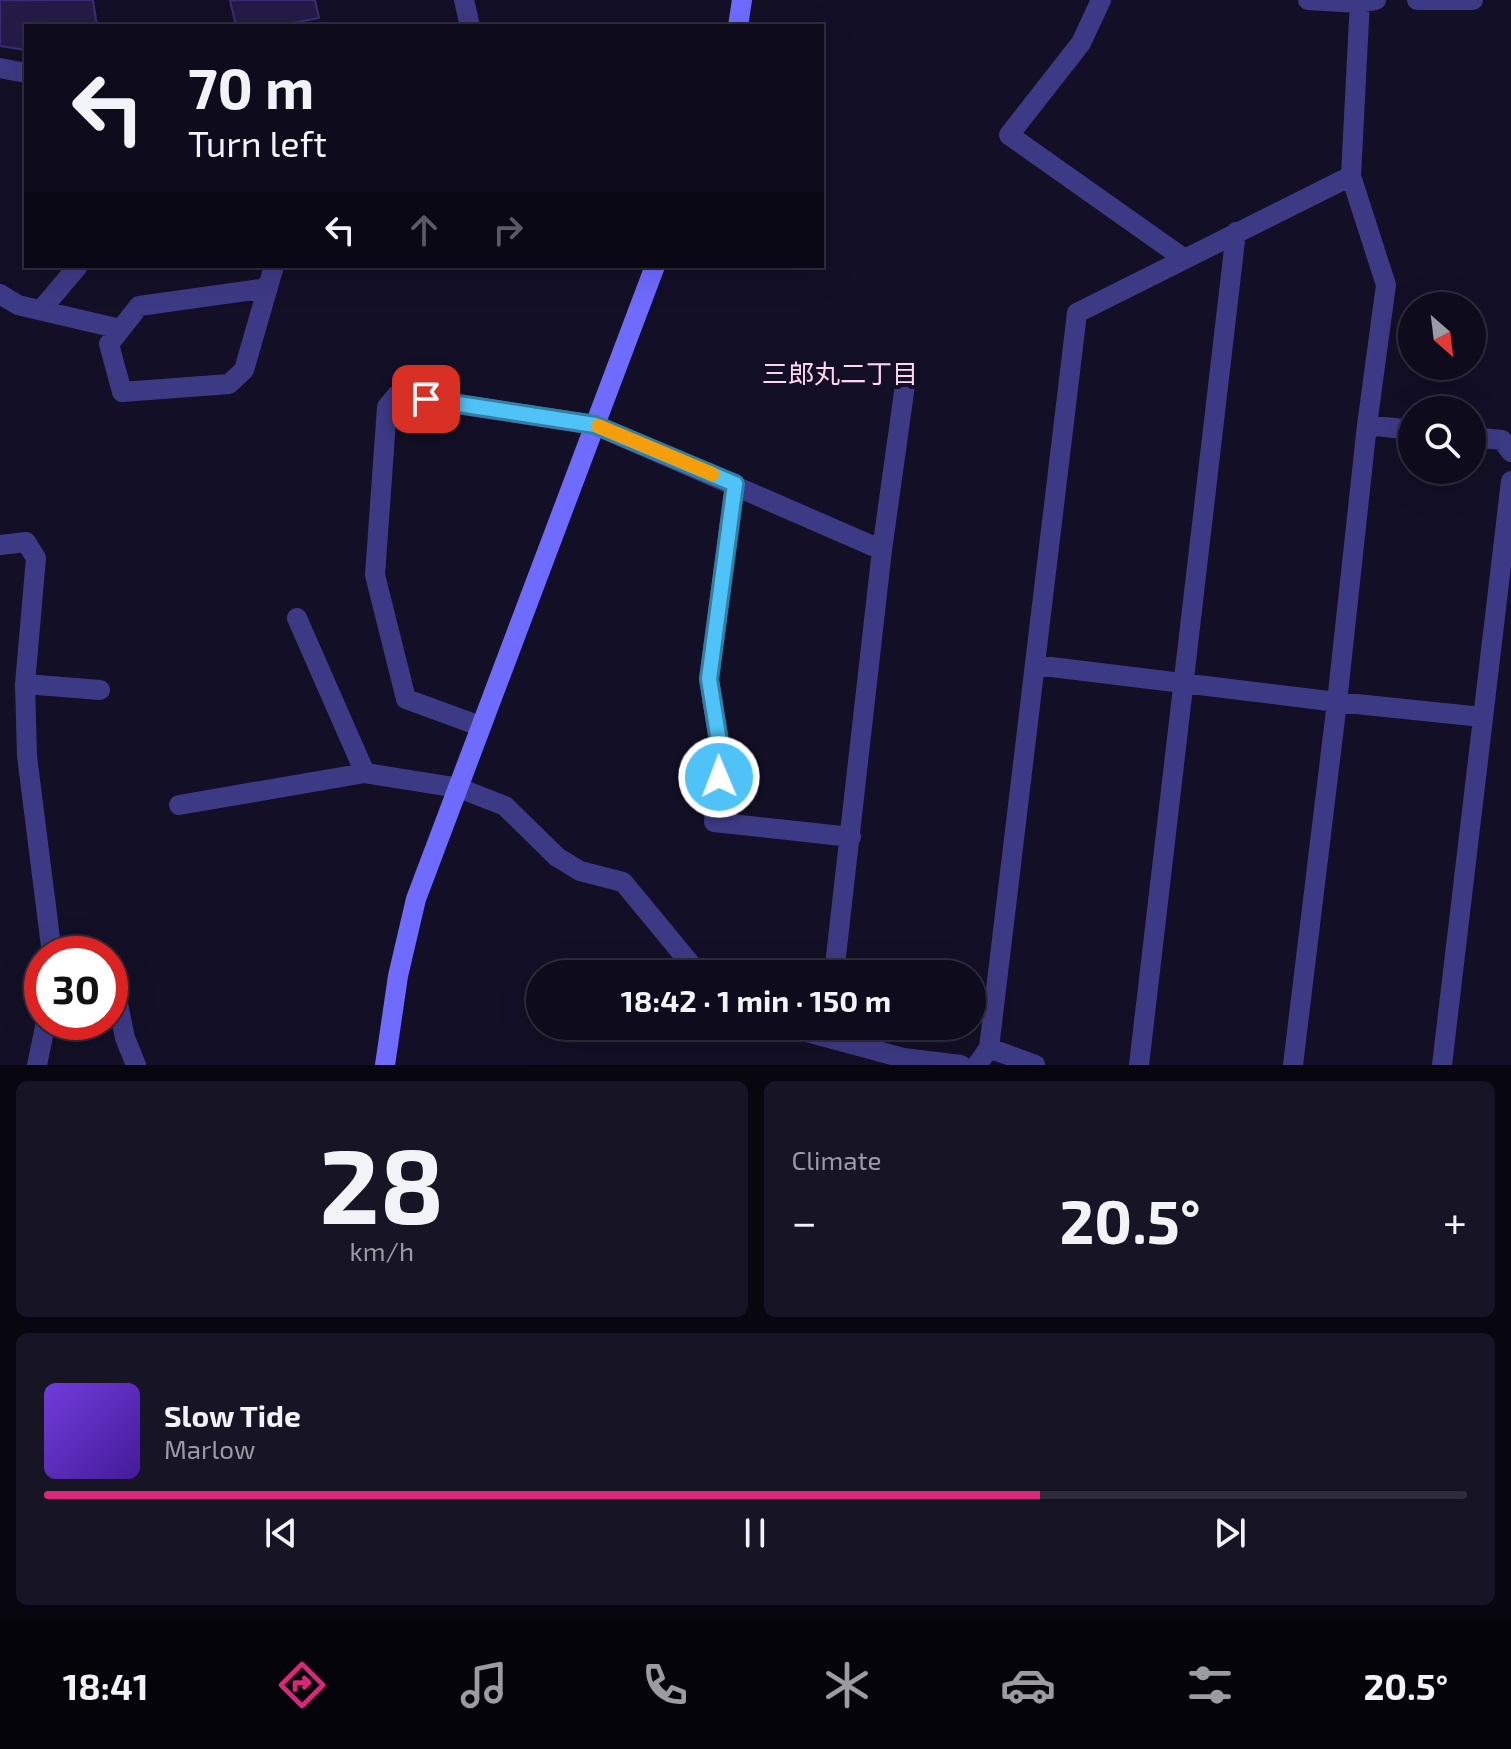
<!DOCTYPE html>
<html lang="en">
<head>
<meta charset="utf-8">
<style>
	:root { --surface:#0e0b1c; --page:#171425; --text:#f1f3f6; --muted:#9b9ba3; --line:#2e2b3b; --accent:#db2777 }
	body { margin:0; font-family:"Exo 2","Noto Sans JP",sans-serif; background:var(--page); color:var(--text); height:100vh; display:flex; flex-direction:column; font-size:30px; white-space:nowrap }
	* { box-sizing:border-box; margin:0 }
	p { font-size:26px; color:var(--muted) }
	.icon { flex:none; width:44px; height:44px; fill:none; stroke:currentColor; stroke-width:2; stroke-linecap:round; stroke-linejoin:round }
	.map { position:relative; height:1065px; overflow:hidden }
	.drawer { display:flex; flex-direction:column; gap:16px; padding:16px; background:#08060f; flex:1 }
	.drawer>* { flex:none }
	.top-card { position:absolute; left:24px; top:24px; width:800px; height:244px; border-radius:0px; box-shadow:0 8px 32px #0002,0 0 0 2px var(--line); background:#0e0b1c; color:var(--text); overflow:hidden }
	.needle { width:52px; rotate:152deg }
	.tools { position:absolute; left:1398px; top:292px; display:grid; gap:16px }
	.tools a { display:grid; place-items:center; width:88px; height:88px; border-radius:50%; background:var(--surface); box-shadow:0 8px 32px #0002,0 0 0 2px var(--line); font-size:40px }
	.speed { position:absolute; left:24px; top:936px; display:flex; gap:16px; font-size:40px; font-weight:700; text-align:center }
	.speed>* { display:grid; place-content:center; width:104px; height:104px; border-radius:50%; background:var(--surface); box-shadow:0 8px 32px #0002,0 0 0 2px var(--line); line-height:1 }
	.speed .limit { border:12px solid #d22; background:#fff; color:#111 }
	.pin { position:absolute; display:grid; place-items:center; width:68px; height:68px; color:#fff; margin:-34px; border-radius:16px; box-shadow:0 4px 12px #0006 }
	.me { position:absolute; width:88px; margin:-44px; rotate:359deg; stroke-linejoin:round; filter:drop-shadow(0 0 6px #0008) }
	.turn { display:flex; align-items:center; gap:28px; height:168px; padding:0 32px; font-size:36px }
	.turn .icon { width:104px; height:104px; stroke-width:2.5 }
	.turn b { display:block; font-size:56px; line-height:68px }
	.lanes { display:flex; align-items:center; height:76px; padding:0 32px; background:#0003; justify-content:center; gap:40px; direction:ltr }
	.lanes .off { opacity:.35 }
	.big { font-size:60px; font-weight:700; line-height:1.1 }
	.drawer .widget { flex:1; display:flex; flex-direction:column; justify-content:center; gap:12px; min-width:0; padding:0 28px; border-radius:12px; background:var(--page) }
	.drawer .dial { align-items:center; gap:0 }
	.dial b { font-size:104px; line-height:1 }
	.song { display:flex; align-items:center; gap:24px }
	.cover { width:96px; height:96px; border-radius:12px; background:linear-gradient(135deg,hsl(260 70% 55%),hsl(260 70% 35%)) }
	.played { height:8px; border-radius:4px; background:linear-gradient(90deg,var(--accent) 70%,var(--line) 70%) }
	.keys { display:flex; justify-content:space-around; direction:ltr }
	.heat { display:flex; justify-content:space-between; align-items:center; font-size:44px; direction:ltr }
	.drawer .tiles { flex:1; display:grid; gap:16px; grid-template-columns:1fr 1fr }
	.widget:last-child { grid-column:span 2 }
	.trip { position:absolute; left:526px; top:960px; width:460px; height:80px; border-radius:40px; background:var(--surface); box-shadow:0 8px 32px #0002,0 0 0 2px var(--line); font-weight:700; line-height:80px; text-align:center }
	.dock { display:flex; height:128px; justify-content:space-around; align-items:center; background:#06040b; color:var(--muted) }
	.dock .icon { width:56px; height:56px }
	.dock .active { color:var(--accent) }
	.dock b { font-size:36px; color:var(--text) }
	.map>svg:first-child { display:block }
	.building { fill:#241b47; stroke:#3b2d73; stroke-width:2 }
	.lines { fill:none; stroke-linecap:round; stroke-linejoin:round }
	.street { stroke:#3d3a85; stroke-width:20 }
	.secondary { stroke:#6f6bff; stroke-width:20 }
	.route-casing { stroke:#337fa1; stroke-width:20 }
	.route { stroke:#4fc3f7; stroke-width:14 }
	.slow { stroke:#f59e0b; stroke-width:14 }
	.labels { text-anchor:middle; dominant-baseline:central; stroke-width:8; stroke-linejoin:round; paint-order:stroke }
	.neighbourhood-label { font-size:26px; fill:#ffd6f0; stroke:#130f26 }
</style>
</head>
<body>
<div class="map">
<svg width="1511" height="1065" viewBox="0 0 1511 1065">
	<rect width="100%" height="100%" fill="#130f26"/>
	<path class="building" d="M0,0h93l4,26h-71v24l-26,-4z
		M230,0h85l4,18 -42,8h-41z"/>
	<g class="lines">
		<path class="street" d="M464,0l6,26
			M1101,0l-20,43 -72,92 174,123
			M1308,0l51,3 17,-3
			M1417,0h56
			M0,68l26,5
			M268,288l-129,18 -30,38 13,48 107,-8 15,-14 30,-104
			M0,294l18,11 102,24
			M41,310l37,-44
			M1367,425l45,5
			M1472,437l30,3 9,12
			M735,484l-26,195 12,75 -7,68 137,15
			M0,545l26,-3 10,16 -11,126 2,72 25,198
			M882,550l23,-165
			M297,618l68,155 94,15 46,18 52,51 23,14 43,11 76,92
			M1035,665l302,37 145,15
			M25,684l75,6
			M480,726l-74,-27 -31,-124 12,-168 10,-12 198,30 287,125 -48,424
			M179,805l186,-32
			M110,987l6,7 9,44 11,27
			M785,1026l118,32 58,7
			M989,1048l46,17
			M37,1065l9,-43
			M977,1065l12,-17 88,-735 274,-137
			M1139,1065l97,-833
			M1293,1065l44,-363 30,-277 19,-140 -35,-109 9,-176
			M1442,1065l69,-584"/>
		<path class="secondary" d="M738,26l4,-26
			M385,1065l13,-89 18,-77 239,-633"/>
	</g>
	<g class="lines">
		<g class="route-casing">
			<path id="route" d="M426,399l169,26 140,59 -26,195 12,75 -2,23"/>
		</g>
		<use href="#route" class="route"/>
		<path class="slow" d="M598,426l114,48"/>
	</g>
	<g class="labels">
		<g class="neighbourhood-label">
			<text x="840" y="372">三郎丸二丁目</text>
		</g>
	</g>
</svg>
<div class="tools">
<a><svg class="needle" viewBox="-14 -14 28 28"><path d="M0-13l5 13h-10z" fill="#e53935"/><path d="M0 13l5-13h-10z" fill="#9b9ba3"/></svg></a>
<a><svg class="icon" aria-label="search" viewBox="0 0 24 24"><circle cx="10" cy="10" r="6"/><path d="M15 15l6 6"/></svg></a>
</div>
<div class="speed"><div class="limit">30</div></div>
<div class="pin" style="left:426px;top:399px;background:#d93025"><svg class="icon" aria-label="arrive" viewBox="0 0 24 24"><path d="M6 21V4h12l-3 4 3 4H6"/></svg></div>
<svg class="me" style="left:719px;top:777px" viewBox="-20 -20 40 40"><circle r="17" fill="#4fc3f7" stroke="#fff" stroke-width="3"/><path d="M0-11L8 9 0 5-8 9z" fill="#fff"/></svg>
<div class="trip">18:42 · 1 min · 150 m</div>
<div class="top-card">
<div class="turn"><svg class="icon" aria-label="left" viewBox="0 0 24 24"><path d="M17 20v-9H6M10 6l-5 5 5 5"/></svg><div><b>70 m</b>Turn left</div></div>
<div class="lanes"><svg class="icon" aria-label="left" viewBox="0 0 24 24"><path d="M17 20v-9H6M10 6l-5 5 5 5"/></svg><svg class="icon off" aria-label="ahead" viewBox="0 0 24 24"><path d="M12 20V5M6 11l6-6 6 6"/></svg><svg class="icon off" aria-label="right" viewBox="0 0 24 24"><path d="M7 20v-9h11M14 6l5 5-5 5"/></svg></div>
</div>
</div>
<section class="drawer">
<div class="tiles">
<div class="widget dial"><b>28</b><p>km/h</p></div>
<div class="widget"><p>Climate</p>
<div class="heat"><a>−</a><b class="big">20.5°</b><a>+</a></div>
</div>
<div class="widget">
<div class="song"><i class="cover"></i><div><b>Slow Tide</b><p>Marlow</p></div></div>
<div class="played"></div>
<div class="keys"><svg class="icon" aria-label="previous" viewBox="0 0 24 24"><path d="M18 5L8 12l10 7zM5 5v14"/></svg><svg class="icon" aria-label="pause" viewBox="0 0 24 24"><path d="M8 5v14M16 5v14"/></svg><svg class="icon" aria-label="next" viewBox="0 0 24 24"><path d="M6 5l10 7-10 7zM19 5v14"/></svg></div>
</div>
</div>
</section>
<nav class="dock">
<b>18:41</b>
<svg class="icon active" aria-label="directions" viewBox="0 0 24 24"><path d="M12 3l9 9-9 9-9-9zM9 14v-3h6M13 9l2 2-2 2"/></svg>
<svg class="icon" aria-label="music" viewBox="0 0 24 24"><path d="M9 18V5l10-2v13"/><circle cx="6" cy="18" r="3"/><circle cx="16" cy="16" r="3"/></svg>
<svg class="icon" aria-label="phone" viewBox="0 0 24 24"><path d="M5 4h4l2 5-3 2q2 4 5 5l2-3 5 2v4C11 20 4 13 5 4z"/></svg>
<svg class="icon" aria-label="climate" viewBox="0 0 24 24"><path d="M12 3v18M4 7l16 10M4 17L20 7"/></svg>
<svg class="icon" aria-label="car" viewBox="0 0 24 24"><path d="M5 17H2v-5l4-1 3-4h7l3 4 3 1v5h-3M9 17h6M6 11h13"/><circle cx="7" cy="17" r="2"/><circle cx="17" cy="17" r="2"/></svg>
<svg class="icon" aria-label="filters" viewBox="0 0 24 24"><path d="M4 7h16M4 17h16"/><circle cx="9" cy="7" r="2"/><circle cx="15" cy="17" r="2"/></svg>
<b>20.5°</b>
</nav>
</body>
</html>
